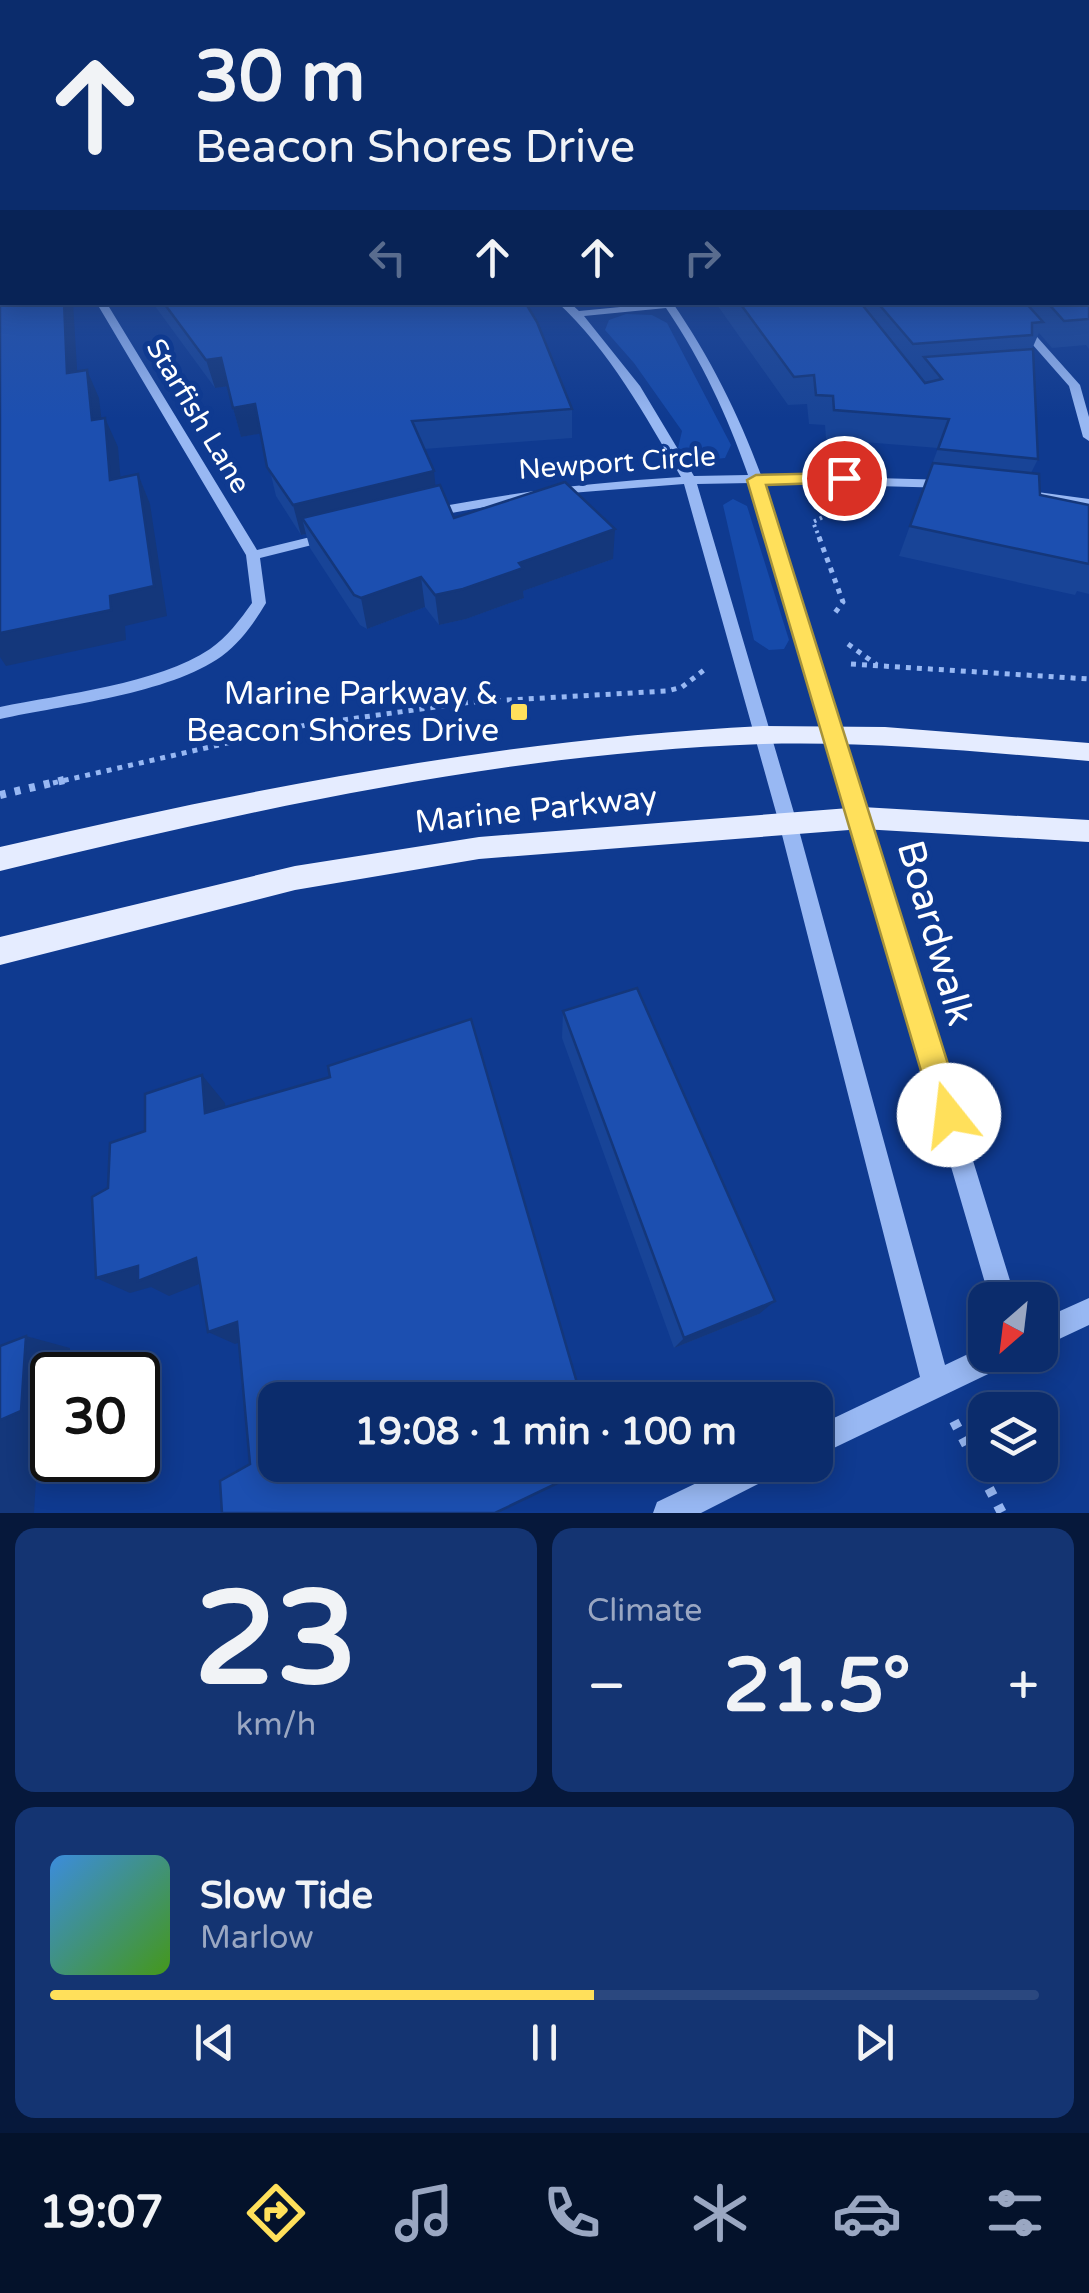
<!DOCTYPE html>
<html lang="en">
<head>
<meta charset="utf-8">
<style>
	:root { --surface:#0b2c6c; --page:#143472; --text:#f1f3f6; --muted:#9aa7c2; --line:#2b487f; --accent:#ffe05b }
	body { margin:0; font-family:"Varela Round",sans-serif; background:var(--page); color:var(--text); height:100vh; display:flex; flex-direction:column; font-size:38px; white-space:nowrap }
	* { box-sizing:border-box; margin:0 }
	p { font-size:32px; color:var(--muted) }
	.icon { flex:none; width:55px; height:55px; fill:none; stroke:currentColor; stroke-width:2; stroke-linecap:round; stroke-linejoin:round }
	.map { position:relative; height:1513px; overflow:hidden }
	.side { display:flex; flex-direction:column; gap:15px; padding:15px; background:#06183b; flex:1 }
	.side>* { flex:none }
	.hud { position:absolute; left:0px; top:0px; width:1090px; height:305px; box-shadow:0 5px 25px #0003,0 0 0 2px var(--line); background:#0b2c6c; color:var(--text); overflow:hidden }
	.needle { width:65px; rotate:208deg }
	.buttons { position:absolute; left:968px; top:1282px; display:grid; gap:20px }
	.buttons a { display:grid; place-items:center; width:90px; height:90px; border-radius:20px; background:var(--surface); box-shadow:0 5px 25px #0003,0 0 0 2px var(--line); font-size:50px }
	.speed { position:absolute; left:30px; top:1352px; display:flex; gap:20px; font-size:50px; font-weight:700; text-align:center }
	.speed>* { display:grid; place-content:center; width:130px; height:130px; border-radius:50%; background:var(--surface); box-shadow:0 5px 25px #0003,0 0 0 2px var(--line); line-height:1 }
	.speed .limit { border:5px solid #111; border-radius:15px; background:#fff; color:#111 }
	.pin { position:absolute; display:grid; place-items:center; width:85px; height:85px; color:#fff; margin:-42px; border:5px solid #fff; border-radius:50%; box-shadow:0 2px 10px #0007 }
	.me { position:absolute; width:110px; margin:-55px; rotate:344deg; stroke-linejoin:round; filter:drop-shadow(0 0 8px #0008) }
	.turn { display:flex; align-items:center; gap:35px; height:210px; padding:0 30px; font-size:45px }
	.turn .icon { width:130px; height:130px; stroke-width:2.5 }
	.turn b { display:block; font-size:70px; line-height:85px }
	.lanes { display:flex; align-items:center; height:95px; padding:0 30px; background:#0003; justify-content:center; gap:50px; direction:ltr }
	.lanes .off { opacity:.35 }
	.big { font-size:75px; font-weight:800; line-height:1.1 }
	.side .card { flex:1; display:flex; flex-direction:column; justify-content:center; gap:15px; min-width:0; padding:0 35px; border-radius:20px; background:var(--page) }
	.side .dial { align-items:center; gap:0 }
	.dial b { font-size:130px; line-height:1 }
	.song { display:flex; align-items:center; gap:30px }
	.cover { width:120px; height:120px; border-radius:15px; background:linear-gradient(135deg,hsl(210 70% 55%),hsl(100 70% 35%)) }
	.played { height:10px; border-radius:5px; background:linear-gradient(90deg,var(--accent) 55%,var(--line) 55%) }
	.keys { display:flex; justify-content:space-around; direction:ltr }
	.heat { display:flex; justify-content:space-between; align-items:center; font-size:55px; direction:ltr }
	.side .tiles { flex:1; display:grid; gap:15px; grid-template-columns:1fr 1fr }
	.card:last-child { grid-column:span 2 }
	.trip { position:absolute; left:258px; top:1382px; width:575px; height:100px; border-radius:20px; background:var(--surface); box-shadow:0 5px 25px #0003,0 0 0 2px var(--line); font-weight:800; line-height:100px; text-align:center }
	.tab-bar { display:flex; height:160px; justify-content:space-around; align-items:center; background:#04122b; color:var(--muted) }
	.tab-bar .icon { width:70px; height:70px }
	.tab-bar .selected { color:var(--accent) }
	.tab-bar b { font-size:45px; color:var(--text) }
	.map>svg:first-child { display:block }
	.green { fill:#164aaa }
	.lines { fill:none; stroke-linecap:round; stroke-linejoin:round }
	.path-far3 { stroke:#98b8f3; stroke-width:4; stroke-dasharray:2.5 4; stroke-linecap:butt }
	.path-far2 { stroke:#98b8f3; stroke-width:5; stroke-dasharray:5 6; stroke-linecap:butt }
	.path-far1 { stroke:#98b8f3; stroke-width:8; stroke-dasharray:6 9; stroke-linecap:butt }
	.path { stroke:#98b8f3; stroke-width:10; stroke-dasharray:8 11; stroke-linecap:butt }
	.minor { fill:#98b8f3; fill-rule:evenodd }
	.major { fill:#e5ecff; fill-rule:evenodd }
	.wall { fill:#184497 }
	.shaded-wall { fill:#14377b }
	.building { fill:#1c4fb0; stroke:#14377b; stroke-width:2.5 }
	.route { fill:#ffe05b; stroke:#a6923b; stroke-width:2.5 }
	.poi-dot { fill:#ffe05b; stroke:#0f3a90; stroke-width:4 }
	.labels { text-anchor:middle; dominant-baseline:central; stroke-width:10; stroke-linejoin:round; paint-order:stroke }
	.far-street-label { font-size:28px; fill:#fff; stroke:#0f3a90 }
	.poi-label { font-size:32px; fill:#fff; stroke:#0f3a90; text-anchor:end }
	.street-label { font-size:32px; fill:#fff; stroke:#0f3a90 }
	.near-street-label { font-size:38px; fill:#fff; stroke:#0f3a90 }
</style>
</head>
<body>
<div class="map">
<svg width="1089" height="1513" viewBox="0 0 1089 1513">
	<rect width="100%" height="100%" fill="#0f3a90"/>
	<path class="green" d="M626,314l26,1 15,8 64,122 -6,13 -19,2 -28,-12 4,-17 -48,-68 -29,-33 4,-10z
		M733,499l14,7 42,134 -5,9 -15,1 -15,-10 -31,-135z"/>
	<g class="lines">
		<path class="path-far3" d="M820,539l-7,-17 10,-5"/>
		<path class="path-far2" d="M819,537l24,65 -9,12
			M848,644l29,21
			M851,664l238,15
			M53,783l253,-58 166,-23 195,-11 15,-4 22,-17"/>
		<path class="path-far1" d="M0,795l64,-15"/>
		<path class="path" d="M954,1421l48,92"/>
		<path class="minor" d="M96,302h10l151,248 74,-18 7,4 -2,3 -76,19 6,45c-12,20 -25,39 -44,53 -53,38 -158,49 -222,63v-12c62,-13 158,-23 210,-58 17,-12 30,-29 42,-46l-6,-48z
			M557,302h12l10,9 93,-9c38,55 66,111 89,173l189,5 6,4 -6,4 -186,-5 252,817h-26l-239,-817 -54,1 100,339 148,542 40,-19v9h26l-4,10 -192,92v-30l105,-50 -141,-554 -95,-339 -126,10 -129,23 -7,-4 7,-4c84,-17 167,-27 252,-32 -36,-62 -71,-126 -124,-175zM666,308c36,53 61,107 82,167l-54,1 -54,-90 -56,-70z
			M995,302h11l74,83 9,32v24l-6,-4 -14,-51z
			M1030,491l59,8v8l-64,-9v-6z
			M1089,1298v27l-49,23v-28z
			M734,1465h47l-5,10 -75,38h-48l4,-11z"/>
		<path class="major" d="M763,726l122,1 204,16v18c-108,-9 -217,-20 -326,-17 -259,9 -512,66 -763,127v-24c253,-59 504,-108 763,-121z
			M862,807l227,13v22l-227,-13 -383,30 -184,31 -295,75v-28l295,-71 184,-29z"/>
	</g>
	<path class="wall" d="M1089,207v142l-3,-4 -34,3 -13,-15 -7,16 6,110 -7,14 9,22 49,10v89l-12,-3 -2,4 -176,-39 39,-108 -112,-9 -1,-14 -16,-1 -2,-20 -19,1 -73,-103h373z
		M152,302h373l47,107v29l-148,11 11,37 19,32 159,41 -90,32 1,7 -58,21 -27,6 -14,-18 -58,22 -7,-4 -50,-77 -4,-14 -5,1 -25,-39 -15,-63 -20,4 -14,-51 -12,2z
		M563,1011l196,303 -85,34 -112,-310z"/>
	<path class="shaded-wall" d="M64,302h9l6,99 -12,-28z
		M221,358l8,28 -14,2 -9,-28z
		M87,370l12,28 6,51 -13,-29z
		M255,404l8,29 -22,4 -8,-29z
		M105,418l13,29 5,62 -13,-29z
		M434,471l3,30 -135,17 4,16 -5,1 -8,-30z
		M138,474l12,30 17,112 -42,10 1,14 -120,26 -6,-9v-24l110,-37z
		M615,529l-2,30 -90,32 1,7 -58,21 -27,6 -4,-30 84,-32z
		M421,577l4,30 -58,22 -6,-31z
		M202,1075l23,28 3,35 -23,-25z
		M196,1258l26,17 -53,21 -18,-9 -21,6 -34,-15 42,-12z
		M775,1301l-16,13 -85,34 10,-10z
		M237,1322l24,12 -26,10 -27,-12z
		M26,1336l44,12 -1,27h-17v48l-13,6 -5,84h-34v-93z"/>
	<path class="building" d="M1088,207h1v112l-25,2 -17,-19h41z
		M0,236h2v66h62l3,71 20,-3 5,50 13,-2 5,62 28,-6 16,112 -44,10 1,14 -111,23z
		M163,302h362l12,20 35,87 -160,12 22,50 -141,34 -26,-38 -12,-63 -22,4 -12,-50 -15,2z
		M739,302h121l65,81 17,-4 -18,-22 109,-8 5,110 -100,-10 11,-30 -115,-9 -1,-14 -17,-1 -2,-20 -20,2z
		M877,302h148l18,20 -11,1v12l-119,9z
		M933,463l106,11 1,21 49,10v59l-179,-38z
		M565,482l50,47 -96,34 4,5 -60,21 -28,6 -14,-18 -60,21 -7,-3 -52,-77 138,-33 14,33z
		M637,988l138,313 -91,37 -121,-327z
		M471,1019l111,381h-307v65h320l-100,48h-273l-2,-32 30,-17 -13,-142 -29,10 -12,-74 -58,23v-15l-42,12 -4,-81 16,-9 2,-45 35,-12v-37l57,-19 3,38 125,-36 -2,-11z
		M26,1336l-5,75 -21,9v-74z"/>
	<linearGradient id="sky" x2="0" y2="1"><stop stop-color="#08204f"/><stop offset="0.49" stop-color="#31559c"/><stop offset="1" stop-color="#31559c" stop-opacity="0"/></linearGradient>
	<rect width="1089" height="419" fill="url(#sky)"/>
	<path class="route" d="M844,473l8,5 -2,4 -84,3 198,630 -4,11 -11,4 -11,-4 -4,-11 -187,-635 9,-5z"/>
	<rect class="poi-dot" x="509" y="702" width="20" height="20" rx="5"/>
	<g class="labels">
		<g class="far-street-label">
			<text transform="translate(198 416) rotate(59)">Starfish Lane</text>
			<text transform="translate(617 463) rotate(-4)">Newport Circle</text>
		</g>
		<g class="poi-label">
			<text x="499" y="694">Marine Parkway &amp;<tspan x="499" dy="37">Beacon Shores Drive</tspan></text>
		</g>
		<g class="street-label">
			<text transform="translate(536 810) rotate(-6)">Marine Parkway</text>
		</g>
		<g class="near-street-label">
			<text transform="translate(935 933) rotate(74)">Boardwalk</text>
		</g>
	</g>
</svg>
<div class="buttons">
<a><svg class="needle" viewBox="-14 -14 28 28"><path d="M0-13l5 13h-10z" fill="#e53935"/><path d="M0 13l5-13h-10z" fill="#9aa7c2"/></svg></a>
<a><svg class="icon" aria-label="layers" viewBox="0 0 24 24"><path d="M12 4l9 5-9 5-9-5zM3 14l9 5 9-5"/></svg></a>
</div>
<div class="speed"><div class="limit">30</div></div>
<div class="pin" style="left:844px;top:478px;background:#d93025"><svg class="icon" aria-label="arrive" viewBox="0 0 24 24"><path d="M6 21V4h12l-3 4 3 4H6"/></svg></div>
<svg class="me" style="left:949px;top:1115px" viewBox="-20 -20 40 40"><circle r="19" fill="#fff"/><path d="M0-13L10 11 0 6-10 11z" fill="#ffe05b"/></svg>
<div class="trip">19:08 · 1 min · 100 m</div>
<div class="hud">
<div class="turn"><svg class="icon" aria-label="ahead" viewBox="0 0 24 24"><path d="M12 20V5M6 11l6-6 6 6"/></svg><div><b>30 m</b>Beacon Shores Drive</div></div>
<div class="lanes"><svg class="icon off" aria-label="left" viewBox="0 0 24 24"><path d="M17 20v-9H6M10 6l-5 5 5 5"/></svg><svg class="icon" aria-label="ahead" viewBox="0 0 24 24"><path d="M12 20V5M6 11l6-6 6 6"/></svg><svg class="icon" aria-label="ahead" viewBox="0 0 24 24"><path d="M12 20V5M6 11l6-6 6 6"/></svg><svg class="icon off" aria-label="right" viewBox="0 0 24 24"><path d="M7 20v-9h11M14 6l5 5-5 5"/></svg></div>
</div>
</div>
<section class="side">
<div class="tiles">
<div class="card dial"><b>23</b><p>km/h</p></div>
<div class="card"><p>Climate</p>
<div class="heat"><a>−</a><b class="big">21.5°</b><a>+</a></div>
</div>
<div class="card">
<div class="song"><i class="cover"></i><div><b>Slow Tide</b><p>Marlow</p></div></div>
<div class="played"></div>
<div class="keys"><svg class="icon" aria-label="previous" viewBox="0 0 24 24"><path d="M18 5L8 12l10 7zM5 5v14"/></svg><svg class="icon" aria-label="pause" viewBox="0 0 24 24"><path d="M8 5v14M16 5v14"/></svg><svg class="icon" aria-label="next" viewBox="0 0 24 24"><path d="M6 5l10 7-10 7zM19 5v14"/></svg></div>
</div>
</div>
</section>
<nav class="tab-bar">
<b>19:07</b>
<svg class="icon selected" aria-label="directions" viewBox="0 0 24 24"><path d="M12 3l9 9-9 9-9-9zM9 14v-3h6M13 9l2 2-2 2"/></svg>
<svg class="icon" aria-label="music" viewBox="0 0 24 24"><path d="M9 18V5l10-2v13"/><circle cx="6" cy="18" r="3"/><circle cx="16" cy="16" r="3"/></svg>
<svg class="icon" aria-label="phone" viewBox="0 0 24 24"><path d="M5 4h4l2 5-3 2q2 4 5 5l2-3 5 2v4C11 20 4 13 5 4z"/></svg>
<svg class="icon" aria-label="climate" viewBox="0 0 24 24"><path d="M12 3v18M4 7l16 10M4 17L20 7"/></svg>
<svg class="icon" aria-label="car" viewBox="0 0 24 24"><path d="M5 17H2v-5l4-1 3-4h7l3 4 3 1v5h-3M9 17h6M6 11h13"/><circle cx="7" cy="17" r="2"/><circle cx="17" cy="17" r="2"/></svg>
<svg class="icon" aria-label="filters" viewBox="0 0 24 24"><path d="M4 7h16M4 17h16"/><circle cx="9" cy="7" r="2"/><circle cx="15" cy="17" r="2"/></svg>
</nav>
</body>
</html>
